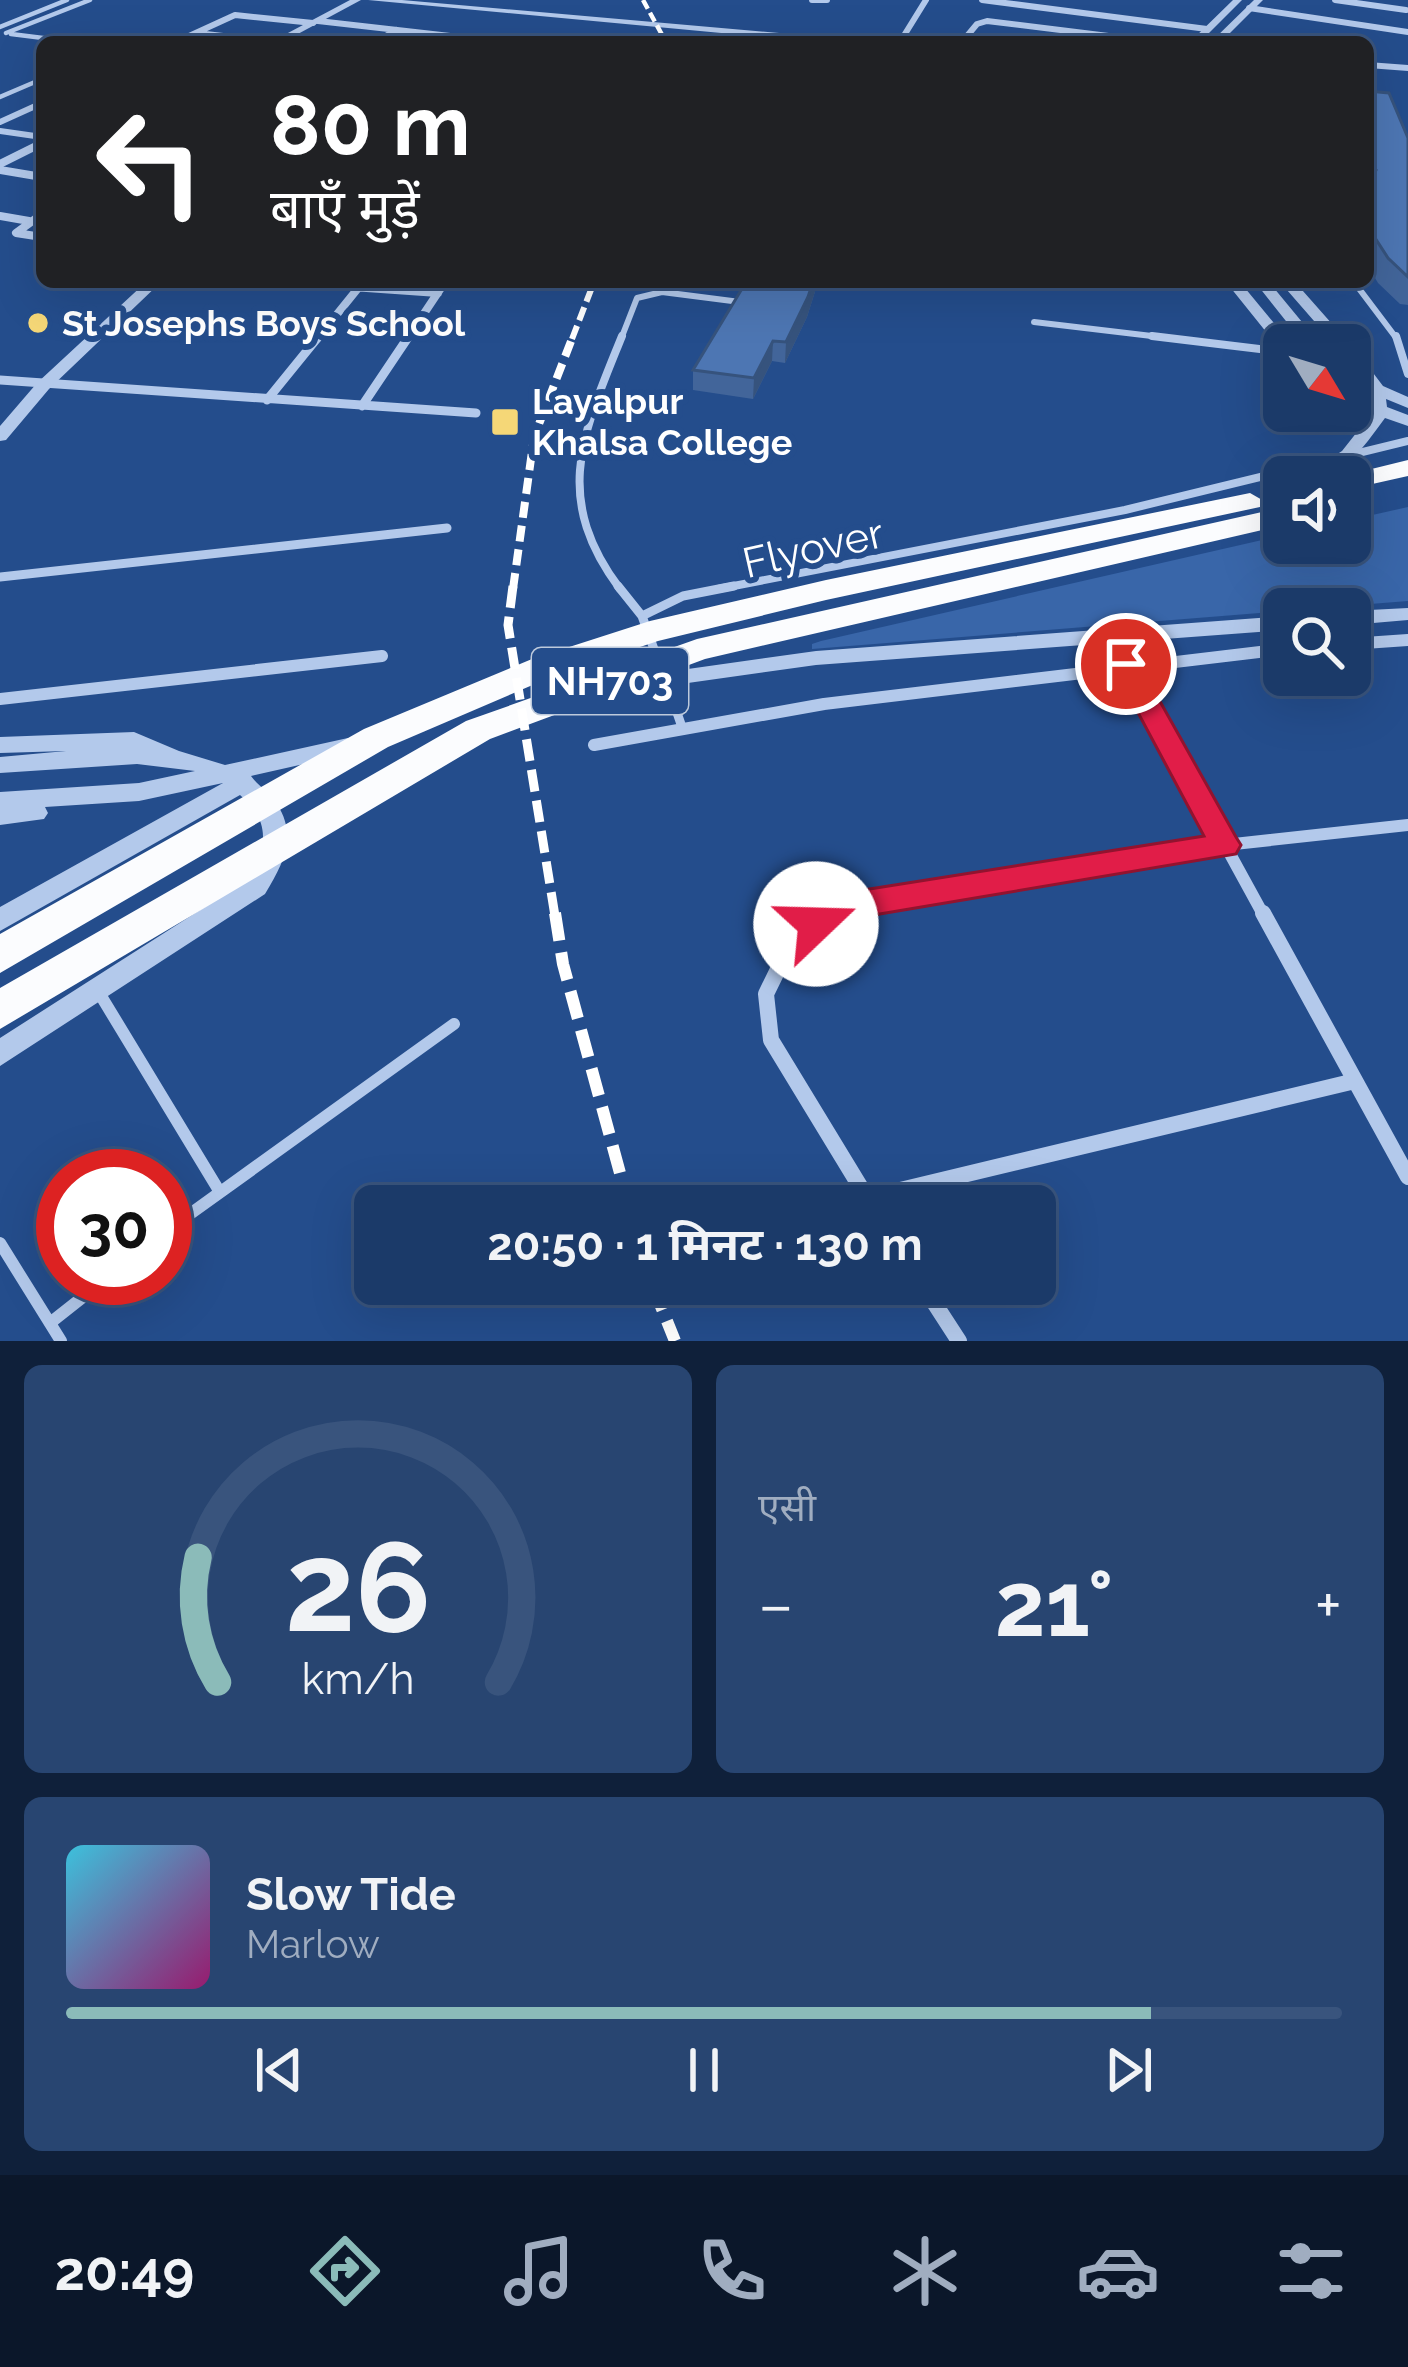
<!DOCTYPE html>
<html lang="hi">
<head>
<meta charset="utf-8">
<style>
	:root { --surface:#1b3a69; --page:#284571; --text:#f1f3f6; --muted:#a0adc0; --line:#39547d; --accent:#8bbbb9 }
	body { margin:0; font-family:Raleway,"Noto Sans Devanagari",sans-serif; background:var(--page); color:var(--text); height:100vh; display:flex; flex-direction:column; font-size:45px; white-space:nowrap }
	* { box-sizing:border-box; margin:0 }
	p { font-size:39px; color:var(--muted) }
	.icon { flex:none; width:66px; height:66px; fill:none; stroke:currentColor; stroke-width:2; stroke-linecap:round; stroke-linejoin:round }
	.map { position:relative; height:1341px; overflow:hidden }
	.side { display:flex; flex-direction:column; gap:24px; padding:24px; background:#0f203a; flex:1 }
	.side>* { flex:none }
	.hud { position:absolute; left:36px; top:36px; width:1338px; height:252px; border-radius:18px; box-shadow:0 12px 48px #0002,0 0 0 3px var(--line); background:#202124; color:#fff; overflow:hidden }
	.needle { width:78px; rotate:128deg }
	.controls { position:absolute; left:1263px; top:324px; display:grid; gap:24px }
	.controls a { display:grid; place-items:center; width:108px; height:108px; border-radius:18px; background:var(--surface); box-shadow:0 12px 48px #0002,0 0 0 3px var(--line); font-size:60px }
	.speed { position:absolute; left:36px; top:1149px; display:flex; gap:24px; font-size:60px; font-weight:700; text-align:center }
	.speed>* { display:grid; place-content:center; width:156px; height:156px; border-radius:50%; background:var(--surface); box-shadow:0 12px 48px #0002,0 0 0 3px var(--line); line-height:1 }
	.speed .limit { border:18px solid #d22; background:#fff; color:#111 }
	.pin { position:absolute; display:grid; place-items:center; width:102px; height:102px; color:#fff; margin:-51px; border:6px solid #fff; border-radius:50%; box-shadow:0 3px 12px #0007 }
	.me { position:absolute; width:132px; margin:-66px; rotate:69deg; stroke-linejoin:round; filter:drop-shadow(0 0 9px #0008) }
	.turn { display:flex; align-items:center; gap:42px; height:252px; padding:0 36px; font-size:54px }
	.turn .icon { width:156px; height:156px; stroke-width:2.5 }
	.turn b { display:block; font-size:84px; line-height:102px }
	.big { font-size:90px; font-weight:700; line-height:1.1 }
	.side .card { flex:1; display:flex; flex-direction:column; justify-content:center; gap:18px; min-width:0; padding:0 42px; border-radius:18px; background:var(--page) }
	.side .dial { align-items:center; gap:0 }
	.dial svg { height:312px; overflow:visible; fill:none; stroke:var(--line); stroke-width:7; stroke-linecap:round; text-anchor:middle }
	.dial text { fill:var(--text); stroke:none }
	.song { display:flex; align-items:center; gap:36px }
	.cover { width:144px; height:144px; border-radius:18px; background:linear-gradient(135deg,hsl(190 70% 55%),hsl(320 70% 35%)) }
	.played { height:12px; border-radius:6px; background:linear-gradient(90deg,var(--accent) 85%,var(--line) 85%) }
	.keys { display:flex; justify-content:space-around; direction:ltr }
	.heat { display:flex; justify-content:space-between; align-items:center; font-size:66px; direction:ltr }
	.side .tiles { flex:1; display:grid; gap:24px; grid-template-columns:1fr 1fr }
	.card:last-child { grid-column:span 2 }
	.trip { position:absolute; left:354px; top:1185px; width:702px; height:120px; border-radius:18px; background:var(--surface); box-shadow:0 12px 48px #0002,0 0 0 3px var(--line); font-weight:700; line-height:120px; text-align:center }
	.tab-bar { display:flex; height:192px; justify-content:space-around; align-items:center; background:#0b172a; color:var(--muted) }
	.tab-bar .icon { width:84px; height:84px }
	.tab-bar .on { color:var(--accent) }
	.tab-bar b { font-size:54px; color:var(--text) }
	.map>svg:first-child { display:block }
	.green { fill:#3966a9 }
	.lines { fill:none; stroke-linecap:round; stroke-linejoin:round }
	.service-far4 { stroke:#b3c9eb; stroke-width:4.5 }
	.service-far3 { stroke:#b3c9eb; stroke-width:6 }
	.service-far2 { stroke:#b3c9eb; stroke-width:8 }
	.service-far1 { stroke:#b3c9eb; stroke-width:9 }
	.service { stroke:#b3c9eb; stroke-width:12 }
	.minor-far4 { stroke:#b3c9eb; stroke-width:6 }
	.minor-far3 { stroke:#b3c9eb; stroke-width:8 }
	.minor-far2 { stroke:#b3c9eb; stroke-width:9 }
	.minor-far1 { stroke:#b3c9eb; stroke-width:12 }
	.minor { stroke:#b3c9eb; stroke-width:16 }
	.tertiary { fill:#b3c9eb; fill-rule:evenodd }
	.trunk { fill:#fbfcfe; fill-rule:evenodd }
	.rail-far4 { stroke:#fff; stroke-width:4.5; stroke-dasharray:10 4.5; stroke-linecap:butt }
	.rail-far3 { stroke:#fff; stroke-width:6; stroke-dasharray:14 6; stroke-linecap:butt }
	.rail-far2 { stroke:#fff; stroke-width:8; stroke-dasharray:16 8; stroke-linecap:butt }
	.rail-far1 { stroke:#fff; stroke-width:9; stroke-dasharray:22 9; stroke-linecap:butt }
	.rail { stroke:#fff; stroke-width:12; stroke-dasharray:28 12; stroke-linecap:butt }
	.wall { fill:#42659a }
	.shaded-wall { fill:#36537d }
	.building { fill:#4d76b3; stroke:#36537d; stroke-width:3 }
	.route { fill:#e11d48; stroke:#92132f; stroke-width:3 }
	.poi-dot { fill:#f5d777; stroke:#244d8c; stroke-width:4.5 }
	.labels { text-anchor:middle; dominant-baseline:central; stroke-width:12; stroke-linejoin:round; paint-order:stroke }
	.far-poi-label { font-size:36px; font-weight:bold; fill:#fff; stroke:#244d8c; text-anchor:start }
	.shield { fill:#244d8c; stroke:#bdcadc; stroke-width:3 }
	.shield-label { font-size:39px; font-weight:bold; fill:#fff }
	.street-label { font-size:42px; fill:#fff; stroke:#244d8c }
</style>
</head>
<body>
<div class="map">
<svg width="1408" height="1341" viewBox="0 0 1408 1341">
	<rect width="100%" height="100%" fill="#244d8c"/>
	<path class="green" d="M1408,507v94l-596,48v-5l9,-3 463,-106v8h66v-23z"/>
	<g class="lines">
		<path class="service-far4" d="M0,27l67,-27
			M6,33l84,-33
			M11,34l64,8
			M0,97l42,-18"/>
		<path class="service-far3" d="M1354,282l43,57
			M1034,322l143,17
			M621,339l16,-41 25,-6 78,10"/>
		<path class="service-far2" d="M1152,336l132,16
			M1396,336l12,38
			M620,589c-69,-92 -37,-156 2,-253
			M718,589l407,-79 283,-69"/>
		<path class="service-far1" d="M618,586l24,30
			M659,663l-17,-47 41,-20 51,-10
			M665,678l18,52"/>
		<path class="service" d="M98,991l120,198
			M165,1232l289,-208
			M0,1243l61,98
			M50,1323l57,-45"/>
		<path class="minor-far4" d="M812,0h15
			M982,0l225,29
			M1335,0l71,10
			M1249,8l159,24
			M318,21l185,21
			M197,33l78,9
			M176,42l59,-27 78,8
			M375,42l21,-12
			M900,42l26,-42
			M962,42l15,-18 10,-3 170,21
			M0,122l42,-19
			M0,131l42,6
			M32,148l10,-5"/>
		<path class="minor-far3" d="M0,164l38,-19
			M0,170l42,7
			M42,214l-26,19 26,4
			M0,216l29,5
			M281,282l157,11
			M317,339l42,-52
			M407,339l38,-57"/>
		<path class="minor-far2" d="M0,380l476,33
			M267,400l52,-64
			M362,406l47,-70
			M0,577l447,-49"/>
		<path class="minor-far1" d="M1350,644l58,-4
			M1126,664l138,252
			M0,699l382,-43
			M594,745l230,-41 460,-55
			M834,916l23,-11 368,-60 183,-20"/>
		<path class="minor" d="M840,913l-24,11 -30,29 -20,41 5,46 101,166
			M1263,913l145,264
			M867,1198l488,-117
			M922,1284l37,57"/>
		<path class="tertiary" d="M350,0h11l-78,42h-12z
			M368,0h34l434,38 4,-4 87,8h-108z
			M1233,0h9l-42,42h-10z
			M1254,0h9l-42,42h-10z
			M1368,62l40,3v6l-40,-3z
			M146,282h15l-112,107 -43,51 -6,1v-15l37,-43z
			M1226,282h14l52,63 -13,3z
			M1255,282h14l52,63h-16z
			M1280,282h15l53,60 3,3 -1,1 -15,-1z
			M1350,347l5,2 28,37 25,11v11l-22,-9 1,8 21,8v11l-23,-8c-24,32 -39,59 -83,59l40,-26 30,-38 -22,-8v-11l20,7 -1,-9 -19,-8v-11l10,4 -10,-14z
			M1408,608v12l-58,5v-14z
			M1284,616v14l-468,35 -206,29 -11,-7 11,-7 206,-29z
			M134,732l45,19 46,14 123,-27 8,2 3,6 -3,6 -8,2 -97,22c7,10 19,17 26,28 21,33 6,60 -12,90l-265,172v-28l247,-158c21,-32 24,-59 -7,-85l-240,136v-24l223,-124 -84,18 -94,6 3,6 -4,6 -44,6v-33l139,-9 56,-12 -58,-7 -137,9v-16l66,-6 -66,2v-16z"/>
		<path class="trunk" d="M1408,460v16l-58,13v-12h-11z
			M1250,493l14,8 -4,6 -434,93 -168,41 -102,34 -168,72 -388,226v-39l364,-205 168,-70 118,-38 176,-41z
			M1284,507v18l-579,134 -215,80 -490,290v-41l466,-267 231,-82z"/>
		<path class="rail-far4" d="M643,0l23,42"/>
		<path class="rail-far3" d="M572,339l22,-57"/>
		<path class="rail-far2" d="M513,589l21,-152 39,-101"/>
		<path class="rail-far1" d="M513,586l-5,39 47,291"/>
		<path class="rail" d="M555,913l8,51 66,242
			M652,1284l23,57"/>
	</g>
	<path class="wall" d="M1368,91l40,47v167l-8,-1 -22,-21 -10,-17z
		M746,282h72l-11,35 -22,46 -13,-2 -19,38 -60,-9v-20z"/>
	<path class="shaded-wall" d="M813,282h5l-11,35 -22,46 1,-21z
		M773,341l-1,20 -19,38 1,-21z"/>
	<path class="building" d="M814,39l45,2 -46,1z
		M1368,91l21,2 19,45v139l-20,-19 -20,-31v-42l8,-15 -8,-7z
		M746,282h67l-5,15 -22,45 -13,-1 -19,37 -61,-8z"/>
	<path class="route" d="M1126,655l13,9 97,173 5,8 -5,9 -374,63 -46,21 -12,-4 -5,-10 5,-10 53,-23 347,-55 -92,-172z"/>
	<g class="poi-dot">
		<circle cx="38" cy="323" r="12"/>
		<rect x="490" y="407" width="30" height="30" rx="6"/>
	</g>
	<g class="labels">
		<g class="far-poi-label">
			<text x="62" y="323">St Josephs Boys School</text>
			<text x="532" y="401">Layalpur<tspan x="532" dy="41">Khalsa College</tspan></text>
		</g>
		<rect class="shield" x="532" y="648" width="156" height="66" rx="9"/>
		<g class="shield-label">
			<text x="610" y="681">NH703</text>
		</g>
		<g class="street-label">
			<text transform="translate(813 548) rotate(-13)">Flyover</text>
		</g>
	</g>
</svg>
<div class="controls">
<a><svg class="needle" viewBox="-14 -14 28 28"><path d="M0-13l5 13h-10z" fill="#e53935"/><path d="M0 13l5-13h-10z" fill="#a0adc0"/></svg></a>
<a><svg class="icon" aria-label="sound" viewBox="0 0 24 24"><path d="M4 9h4l5-4v14l-5-4H4zM17 9q2 3 0 6"/></svg></a>
<a><svg class="icon" aria-label="search" viewBox="0 0 24 24"><circle cx="10" cy="10" r="6"/><path d="M15 15l6 6"/></svg></a>
</div>
<div class="speed"><div class="limit">30</div></div>
<div class="pin" style="left:1126px;top:664px;background:#d93025"><svg class="icon" aria-label="arrive" viewBox="0 0 24 24"><path d="M6 21V4h12l-3 4 3 4H6"/></svg></div>
<svg class="me" style="left:816px;top:924px" viewBox="-20 -20 40 40"><circle r="19" fill="#fff"/><path d="M0-13L10 11 0 6-10 11z" fill="#e11d48"/></svg>
<div class="trip">20:50 · 1 मिनट · 130 m</div>
<div class="hud">
<div class="turn"><svg class="icon" aria-label="left" viewBox="0 0 24 24"><path d="M17 20v-9H6M10 6l-5 5 5 5"/></svg><div><b>80 m</b>बाएँ मुड़ें</div></div>
</div>
</div>
<section class="side">
<div class="tiles">
<div class="card dial"><svg viewBox="0 0 100 80">
<path d="M14 69A42 42 0 1 1 86 69"/>
<path d="M14 69A42 42 0 0 1 9 37" stroke="#8bbbb9"/>
<text x="50" y="56" font-size="32" font-weight="700">26</text>
<text x="50" y="72" font-size="11">km/h</text>
</svg></div>
<div class="card"><p>एसी</p>
<div class="heat"><a>−</a><b class="big">21°</b><a>+</a></div>
</div>
<div class="card">
<div class="song"><i class="cover"></i><div><b>Slow Tide</b><p>Marlow</p></div></div>
<div class="played"></div>
<div class="keys"><svg class="icon" aria-label="previous" viewBox="0 0 24 24"><path d="M18 5L8 12l10 7zM5 5v14"/></svg><svg class="icon" aria-label="pause" viewBox="0 0 24 24"><path d="M8 5v14M16 5v14"/></svg><svg class="icon" aria-label="next" viewBox="0 0 24 24"><path d="M6 5l10 7-10 7zM19 5v14"/></svg></div>
</div>
</div>
</section>
<nav class="tab-bar">
<b>20:49</b>
<svg class="icon on" aria-label="directions" viewBox="0 0 24 24"><path d="M12 3l9 9-9 9-9-9zM9 14v-3h6M13 9l2 2-2 2"/></svg>
<svg class="icon" aria-label="music" viewBox="0 0 24 24"><path d="M9 18V5l10-2v13"/><circle cx="6" cy="18" r="3"/><circle cx="16" cy="16" r="3"/></svg>
<svg class="icon" aria-label="phone" viewBox="0 0 24 24"><path d="M5 4h4l2 5-3 2q2 4 5 5l2-3 5 2v4C11 20 4 13 5 4z"/></svg>
<svg class="icon" aria-label="climate" viewBox="0 0 24 24"><path d="M12 3v18M4 7l16 10M4 17L20 7"/></svg>
<svg class="icon" aria-label="car" viewBox="0 0 24 24"><path d="M5 17H2v-5l4-1 3-4h7l3 4 3 1v5h-3M9 17h6M6 11h13"/><circle cx="7" cy="17" r="2"/><circle cx="17" cy="17" r="2"/></svg>
<svg class="icon" aria-label="filters" viewBox="0 0 24 24"><path d="M4 7h16M4 17h16"/><circle cx="9" cy="7" r="2"/><circle cx="15" cy="17" r="2"/></svg>
</nav>
</body>
</html>
